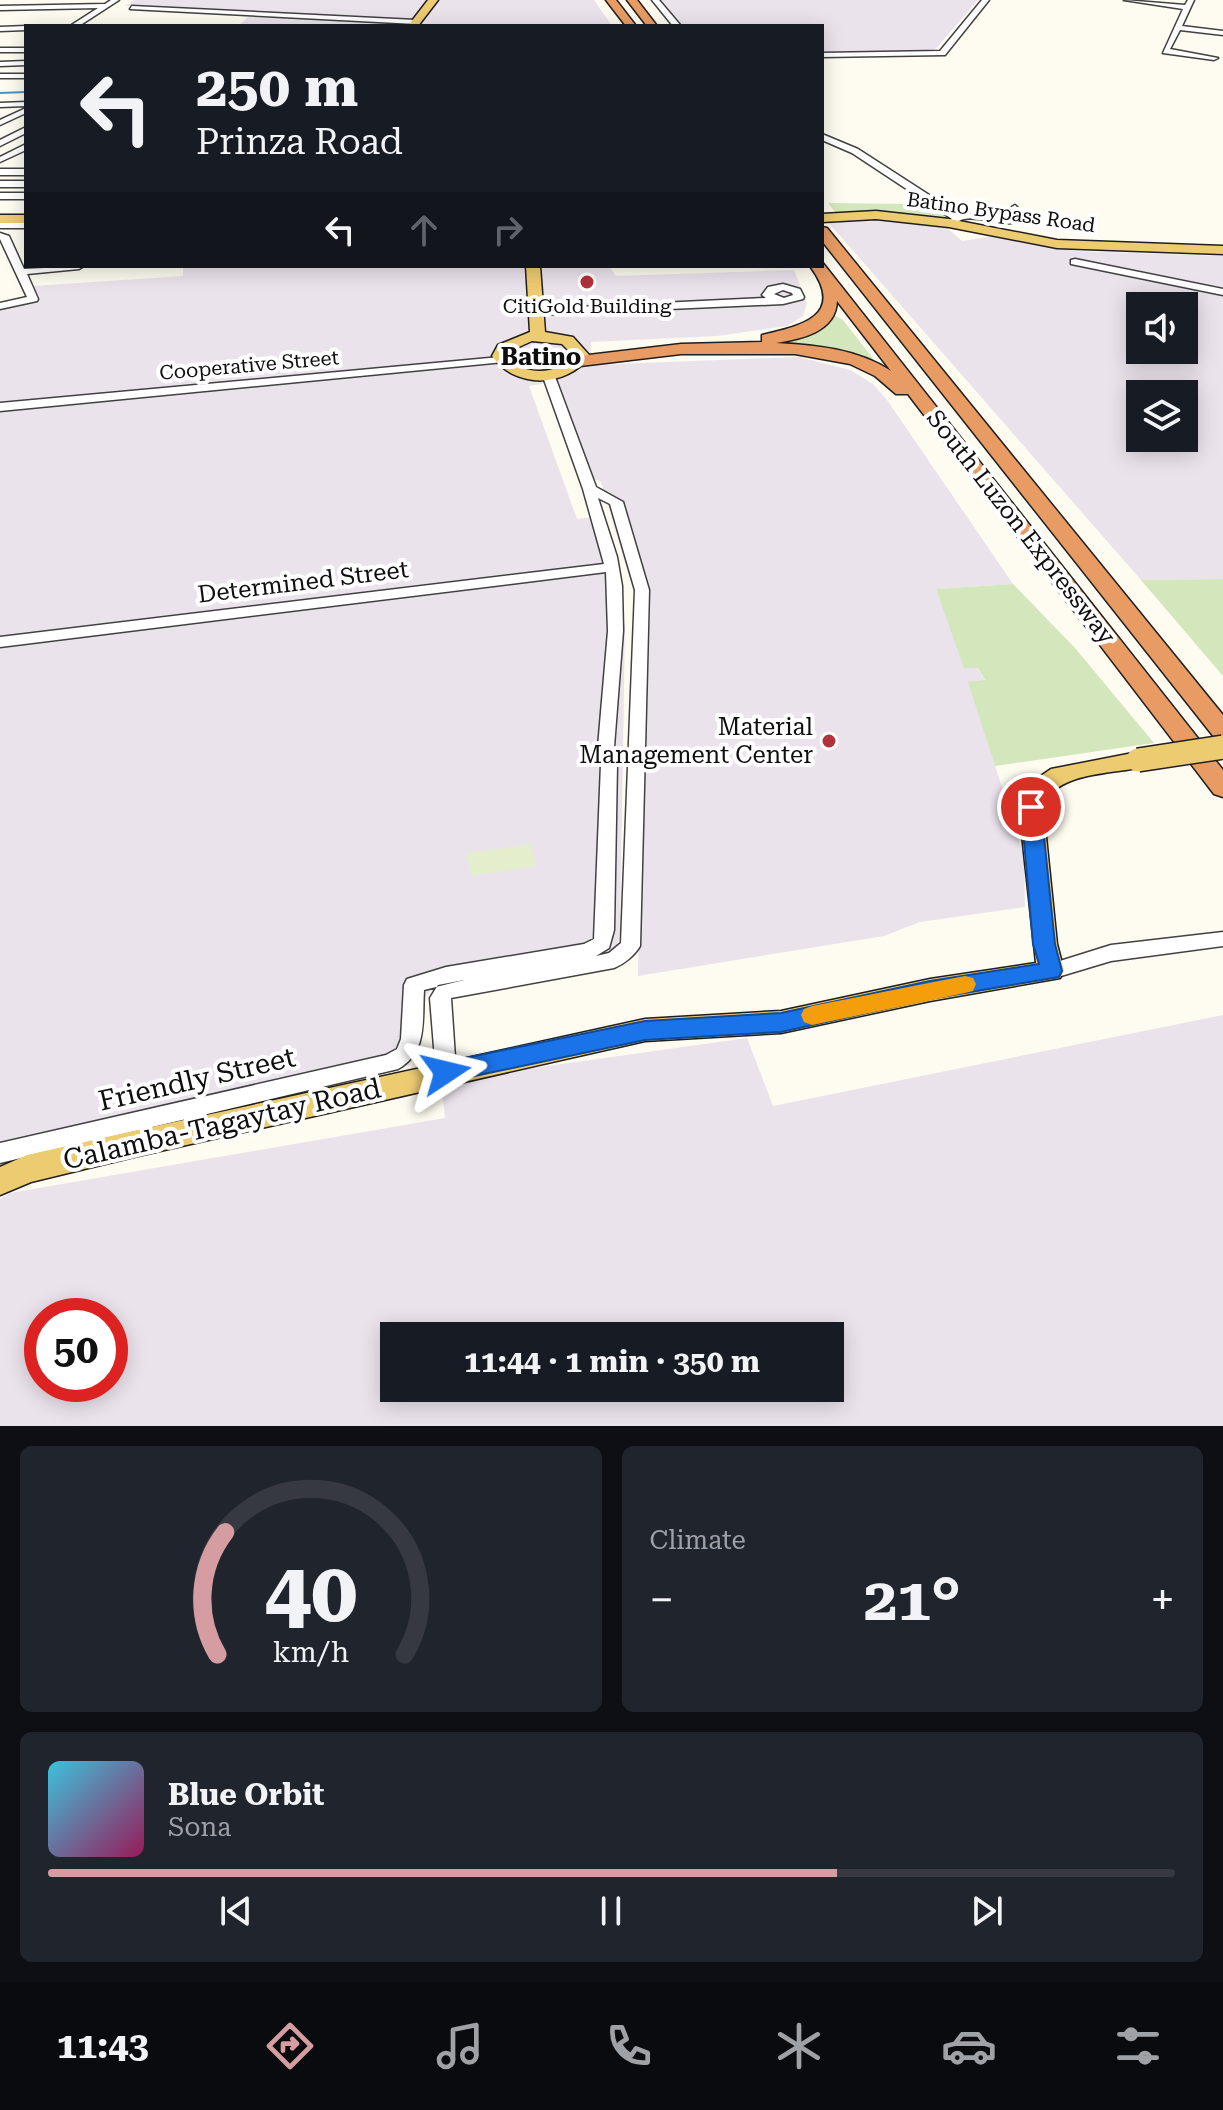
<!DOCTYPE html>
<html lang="en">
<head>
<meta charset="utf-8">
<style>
	:root { --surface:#171b24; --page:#20242c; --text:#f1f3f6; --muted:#9ea1a6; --line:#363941; --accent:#d59ca2 }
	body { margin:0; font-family:"Roboto Serif",serif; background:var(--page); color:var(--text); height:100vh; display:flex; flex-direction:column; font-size:30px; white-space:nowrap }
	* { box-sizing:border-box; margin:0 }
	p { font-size:26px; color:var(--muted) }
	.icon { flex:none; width:44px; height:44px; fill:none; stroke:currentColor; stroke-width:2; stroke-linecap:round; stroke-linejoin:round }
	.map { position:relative; height:1426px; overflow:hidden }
	.panel { display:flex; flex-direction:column; gap:20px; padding:20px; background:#0d0f14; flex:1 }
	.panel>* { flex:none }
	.guide { position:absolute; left:24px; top:24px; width:800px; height:244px; border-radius:0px; box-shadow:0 4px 20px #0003; background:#171b24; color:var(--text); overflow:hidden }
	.buttons { position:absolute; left:1126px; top:292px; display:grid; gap:16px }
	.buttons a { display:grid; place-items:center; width:72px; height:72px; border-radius:0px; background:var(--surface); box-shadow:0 4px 20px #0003; font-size:40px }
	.speed { position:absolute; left:24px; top:1298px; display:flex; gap:16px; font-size:40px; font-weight:700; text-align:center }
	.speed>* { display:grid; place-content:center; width:104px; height:104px; border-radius:50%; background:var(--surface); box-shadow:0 4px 20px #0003; line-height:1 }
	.speed .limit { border:12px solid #d22; background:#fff; color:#111 }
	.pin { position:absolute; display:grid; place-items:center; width:68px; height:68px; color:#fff; margin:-34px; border:4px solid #fff; border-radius:50%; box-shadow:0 2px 8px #0007 }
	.me { position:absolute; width:88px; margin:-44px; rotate:80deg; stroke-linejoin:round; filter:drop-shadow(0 0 6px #0008) }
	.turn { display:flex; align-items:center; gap:28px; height:168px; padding:0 40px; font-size:36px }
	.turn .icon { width:104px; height:104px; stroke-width:2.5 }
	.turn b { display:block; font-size:56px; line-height:68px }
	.lanes { display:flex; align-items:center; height:76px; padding:0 40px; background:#0003; justify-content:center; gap:40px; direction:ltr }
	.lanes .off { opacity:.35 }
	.big { font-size:60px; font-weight:700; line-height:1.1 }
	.panel .card { flex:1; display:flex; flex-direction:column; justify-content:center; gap:12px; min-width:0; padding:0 28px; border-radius:12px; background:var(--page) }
	.panel .dial { align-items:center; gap:0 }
	.dial svg { height:208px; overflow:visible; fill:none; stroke:var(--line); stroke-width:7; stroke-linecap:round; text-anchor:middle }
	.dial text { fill:var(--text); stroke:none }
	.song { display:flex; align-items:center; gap:24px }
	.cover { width:96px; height:96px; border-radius:12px; background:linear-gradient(135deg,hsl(190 70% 55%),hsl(330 70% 35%)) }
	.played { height:8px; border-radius:4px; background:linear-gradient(90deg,var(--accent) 70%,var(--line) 70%) }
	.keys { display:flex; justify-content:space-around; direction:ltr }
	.heat { display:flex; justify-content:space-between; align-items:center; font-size:44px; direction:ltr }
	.panel .tiles { flex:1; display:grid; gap:20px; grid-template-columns:1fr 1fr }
	.card:last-child { grid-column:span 2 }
	.trip { position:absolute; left:380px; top:1322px; width:464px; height:80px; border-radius:0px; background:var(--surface); box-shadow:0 4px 20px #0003; font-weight:700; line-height:80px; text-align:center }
	.tab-bar { display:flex; height:128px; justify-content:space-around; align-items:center; background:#090b0e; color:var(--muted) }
	.tab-bar .icon { width:56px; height:56px }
	.tab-bar .active { color:var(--accent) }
	.tab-bar b { font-size:36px; color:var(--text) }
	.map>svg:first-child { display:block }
	.industrial { fill:#ebe3ec; fill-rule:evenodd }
	.green { fill:#d3e6bc }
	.pitch { fill:#e4eecd }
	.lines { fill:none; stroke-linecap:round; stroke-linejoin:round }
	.stream { stroke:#4695c2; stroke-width:2 }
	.minor-casing { stroke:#414141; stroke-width:3 }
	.major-casing { stroke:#1f1f1f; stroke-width:3 }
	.highway-casing { stroke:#1f1f1f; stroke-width:3 }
	.minor { fill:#fff; fill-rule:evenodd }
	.major { fill:#edcb71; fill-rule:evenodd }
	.highway { fill:#e89c64; fill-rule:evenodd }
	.major-bridge-casing { stroke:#1f1f1f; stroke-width:26; stroke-linecap:butt }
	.major-bridge { stroke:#edcb71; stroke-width:23 }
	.route { fill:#1a73e8; stroke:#114b97; stroke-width:2 }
	.slow { fill:#f59e0b }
	.poi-dot { fill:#b2323c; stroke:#fff; stroke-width:3 }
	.labels { text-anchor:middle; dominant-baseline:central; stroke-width:8; stroke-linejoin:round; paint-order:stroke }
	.far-street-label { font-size:20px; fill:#0e0e0e; stroke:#fff }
	.far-poi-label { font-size:20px; fill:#0e0e0e; stroke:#fff }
	.far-quarter-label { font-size:24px; font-weight:bold; fill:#0e0e0e; stroke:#fff }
	.street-label { font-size:24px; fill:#0e0e0e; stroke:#fff }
	.poi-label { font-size:24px; fill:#0e0e0e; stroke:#fff; text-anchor:end }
	.near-street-label { font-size:28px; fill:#0e0e0e; stroke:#fff }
</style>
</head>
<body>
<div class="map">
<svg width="1223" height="1426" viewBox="0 0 1223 1426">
	<rect width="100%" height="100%" fill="#fefbf0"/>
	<path class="industrial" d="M134,0h293l-16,20 -286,-14z
		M435,0h159l18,26h-197z
		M657,0h321l-46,53 -110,-1v-26h-143z
		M248,17l161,5 -3,4h-168z
		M869,219l75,6 18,16 32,-5 81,15 148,5v323l-82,1 -313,-358zM1140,306h44v44h-44zM1140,394h44v44h-44z
		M183,266h426l7,10 178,-6 13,33 -4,13 -16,10 -70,10 -126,6 -1,23 209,-8 51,13 23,14 14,16 126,184 -77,5 49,92 -16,2 55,174 1,50 -105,15 -36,14 -246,40 5,-353 -42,-141 -16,-7 -32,-93 -24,4 48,133 25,-3 23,110 -5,306 -4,19 -177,32 -18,18 -12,64 -409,97v-859l35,-4 -2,-13 150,-10z
		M1223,1015v411h-1223v-227l10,-6 435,-75 -4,-37 306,-43 26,68zM42,1316h68v68h-68zM394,1336h436v52h-436z"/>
	<path class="green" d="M828,203l81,1 57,13 -13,7 -73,-11h-44z
		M834,315l9,5 35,45 -25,-11 -84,-11c26,-6 47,-8 65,-28z
		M1223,579v97l-82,-96z
		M1013,584l62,64 79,95 -159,23 -27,-84 17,-2 -7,-12h-14l-28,-79z"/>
	<path class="pitch" d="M531,844l5,22 -65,10 -4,-23z"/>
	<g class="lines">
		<path class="stream" d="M0,93l26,-1"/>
		<g class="minor-casing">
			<path id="minor" d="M111,0h8l-40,26h-9l28,-18 -98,2v-4l105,-2z
				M652,0h7l22,26h-8z
				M982,0h7l-44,55 -123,2v-4l118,-2z
				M1124,0l61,5 3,-5h6l-12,26 41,5v4l-43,-5 -10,19 48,9 -4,2 -51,-7 20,-44z
				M132,6l284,14 3,2 -3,2 -286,-15z
				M26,26v4l-26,1v-4z
				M0,48h26v4h-26z
				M26,61v4l-26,1v-4z
				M0,74h26v4h-26z
				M26,102v4l-26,1v-4z
				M26,108v5l-26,12v-5z
				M26,127v6l-26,13v-6z
				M822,134l36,15 99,64 53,5 7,-1 -7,-9 5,-3 13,13c-24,13 -43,-3 -64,1 -7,2 -10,6 -18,6v-4l6,-2 -100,-66 -30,-13z
				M26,144v6l-26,12v-5z
				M0,169h26v6h-26z
				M0,181h26v6h-26z
				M0,193h26v6h-26z
				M0,222h26v6h-26z
				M0,233l9,3 15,33 60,-3 -5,3 -52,5 11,25 -1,2 -37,8v-6l27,-6 -27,-58z
				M1075,259l148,30v6l-152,-31v-4z
				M783,284l17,5 4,8 -1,2 -20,5 -248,11 -5,-3 5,-3 231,-11 -4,-3 6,-8zM783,290l9,3 1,2 -9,3 -10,-4z
				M500,357l4,1v4l-504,49v-8z
				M548,371l6,3 42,113 27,15 26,88 -9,356c-5,9 -16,18 -26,22l-163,30 5,74 -3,6 -7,3 -7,-3 -3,-6 -6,-74 8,-13 26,-5 -40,10c-2,30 4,62 -26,79l-398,94v-20l386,-88 11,-6 4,-10 3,-54 3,-6 39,-12 138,-23 10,-5 7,-175 -3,-17 10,-116 -2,-59 -606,75v-10l604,-73 -21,-75 -41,-115zM598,498l12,6 25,86 -14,353 -12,10 -13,3 13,-8 5,-18 3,-166 -3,-17 9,-116 -1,-45 -5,-29z
				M1223,932v14l-112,15 -60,18 -7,-3 -3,-5 3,-5 67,-21z"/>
		</g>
		<g class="major-casing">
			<path id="major" d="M428,0h10l-20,26h-10z
				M876,211l73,8 108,21 166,6v8l-166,-6 -108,-21 -73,-8 -54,3v-8z
				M0,215h26v8h-26z
				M526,266h14l5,66 28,5 17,19c-24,32 -75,33 -98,0l6,-11 32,-13zM532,341l30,3 12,12c-16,19 -51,21 -66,0l2,-5z
				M1138,752l11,8 -3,6c-32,9 -90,4 -103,41l14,137 7,27 -4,7 -130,23 -149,32 -136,8 -507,115 -107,26 -31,13v-28l27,-12 111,-25 507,-111 136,-8 149,-32 106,-16 -17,-156 10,-23 22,-15z"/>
		</g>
		<g class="highway-casing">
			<path id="highway" d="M606,0h10l20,26h-10z
				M627,0h10l20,26h-10z
				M822,227l5,1 396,487v24l-9,-2 -392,-496z
				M822,262l401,508v27l-9,-3 -306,-400h-12l-21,-18 -25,-12 -55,-10h-114l-101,12 -9,-5 9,-5 101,-12 81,-2v-7c39,-9 85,-19 48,-69h12zM837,301l54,70c-33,-22 -76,-26 -115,-28 25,-4 60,-11 61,-42z"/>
		</g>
		<use href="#minor" class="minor"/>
		<use href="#major" class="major"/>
		<use href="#highway" class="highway"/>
		<g class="major-bridge-casing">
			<path id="major-bridge" d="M1138,760l85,-13"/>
		</g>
		<use href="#major-bridge" class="major-bridge"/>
	</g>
	<path class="route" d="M1031,800l10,7 14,137 7,27 -3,6 -129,22 -149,33 -136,8 -199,42 -8,-3 -4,-7 4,-7 8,-3 199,-41 136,-8 149,-32 109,-17 -6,-20 -12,-137z"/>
	<path class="slow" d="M965,976l8,2 3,6 -3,7 -8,2 -153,32 -8,-3 -3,-7 3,-6 8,-3z"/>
	<g class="poi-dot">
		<circle cx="587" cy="282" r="8"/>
		<circle cx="829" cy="741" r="8"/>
	</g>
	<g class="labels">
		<g class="far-street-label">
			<text transform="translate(1001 212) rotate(8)">Batino Bypass Road</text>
			<text transform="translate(249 365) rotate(-5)">Cooperative Street</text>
		</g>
		<g class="far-poi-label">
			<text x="587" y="306">CitiGold Building</text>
		</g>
		<g class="far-quarter-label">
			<text x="541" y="357">Batino</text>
		</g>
		<g class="street-label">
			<text transform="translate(1021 527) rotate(52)">South Luzon Expressway</text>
			<text transform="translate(303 582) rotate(-7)">Determined Street</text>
		</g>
		<g class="poi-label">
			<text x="813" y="727">Material<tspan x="813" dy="28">Management Center</tspan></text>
		</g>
		<g class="near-street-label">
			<text transform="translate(197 1079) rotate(-13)">Friendly Street</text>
			<text transform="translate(222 1124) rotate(-13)">Calamba-Tagaytay Road</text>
		</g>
	</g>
</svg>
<div class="buttons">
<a><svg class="icon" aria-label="sound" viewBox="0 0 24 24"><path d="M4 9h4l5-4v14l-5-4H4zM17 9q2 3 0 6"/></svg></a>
<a><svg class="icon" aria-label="layers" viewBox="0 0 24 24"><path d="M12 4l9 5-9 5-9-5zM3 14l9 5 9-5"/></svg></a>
</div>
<div class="speed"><div class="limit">50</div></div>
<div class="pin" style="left:1031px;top:807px;background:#d93025"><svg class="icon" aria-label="arrive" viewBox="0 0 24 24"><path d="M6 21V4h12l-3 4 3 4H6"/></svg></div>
<svg class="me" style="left:446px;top:1072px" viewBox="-20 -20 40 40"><path d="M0-17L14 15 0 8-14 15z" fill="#1a73e8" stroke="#fff" stroke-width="4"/></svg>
<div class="trip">11:44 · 1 min · 350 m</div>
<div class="guide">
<div class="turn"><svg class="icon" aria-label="left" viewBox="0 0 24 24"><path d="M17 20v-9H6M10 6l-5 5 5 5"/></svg><div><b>250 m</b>Prinza Road</div></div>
<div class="lanes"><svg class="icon" aria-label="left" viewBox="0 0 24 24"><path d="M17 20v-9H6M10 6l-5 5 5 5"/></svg><svg class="icon off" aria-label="ahead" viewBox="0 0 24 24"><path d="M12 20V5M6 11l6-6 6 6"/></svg><svg class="icon off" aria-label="right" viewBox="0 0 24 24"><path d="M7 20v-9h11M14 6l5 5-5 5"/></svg></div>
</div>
</div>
<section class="panel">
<div class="tiles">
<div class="card dial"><svg viewBox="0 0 100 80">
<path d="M14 69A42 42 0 1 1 86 69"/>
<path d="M14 69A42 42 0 0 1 17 22" stroke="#d59ca2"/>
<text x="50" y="56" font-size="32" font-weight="700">40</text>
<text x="50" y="72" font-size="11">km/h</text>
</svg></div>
<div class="card"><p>Climate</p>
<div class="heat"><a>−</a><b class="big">21°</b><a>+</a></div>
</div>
<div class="card">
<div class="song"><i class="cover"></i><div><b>Blue Orbit</b><p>Sona</p></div></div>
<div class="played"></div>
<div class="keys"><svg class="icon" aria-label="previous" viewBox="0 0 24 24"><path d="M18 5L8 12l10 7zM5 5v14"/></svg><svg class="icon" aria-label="pause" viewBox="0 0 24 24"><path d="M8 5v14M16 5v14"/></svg><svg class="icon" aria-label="next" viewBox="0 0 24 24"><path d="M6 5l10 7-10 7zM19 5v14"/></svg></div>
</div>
</div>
</section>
<nav class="tab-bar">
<b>11:43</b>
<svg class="icon active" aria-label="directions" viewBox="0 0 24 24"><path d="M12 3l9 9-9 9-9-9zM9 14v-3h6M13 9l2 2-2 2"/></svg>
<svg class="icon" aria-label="music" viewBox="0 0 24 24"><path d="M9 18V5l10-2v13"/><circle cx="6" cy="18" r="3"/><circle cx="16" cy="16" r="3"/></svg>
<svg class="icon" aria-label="phone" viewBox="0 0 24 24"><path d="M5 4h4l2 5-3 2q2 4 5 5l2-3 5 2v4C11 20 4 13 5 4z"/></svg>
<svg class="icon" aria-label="climate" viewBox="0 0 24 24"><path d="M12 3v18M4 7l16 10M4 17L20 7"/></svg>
<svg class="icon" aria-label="car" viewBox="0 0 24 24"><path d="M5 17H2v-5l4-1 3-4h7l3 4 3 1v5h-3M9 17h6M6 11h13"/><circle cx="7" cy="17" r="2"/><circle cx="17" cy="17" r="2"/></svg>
<svg class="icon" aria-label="filters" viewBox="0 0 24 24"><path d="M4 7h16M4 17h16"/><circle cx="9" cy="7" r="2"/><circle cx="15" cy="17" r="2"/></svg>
</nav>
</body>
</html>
